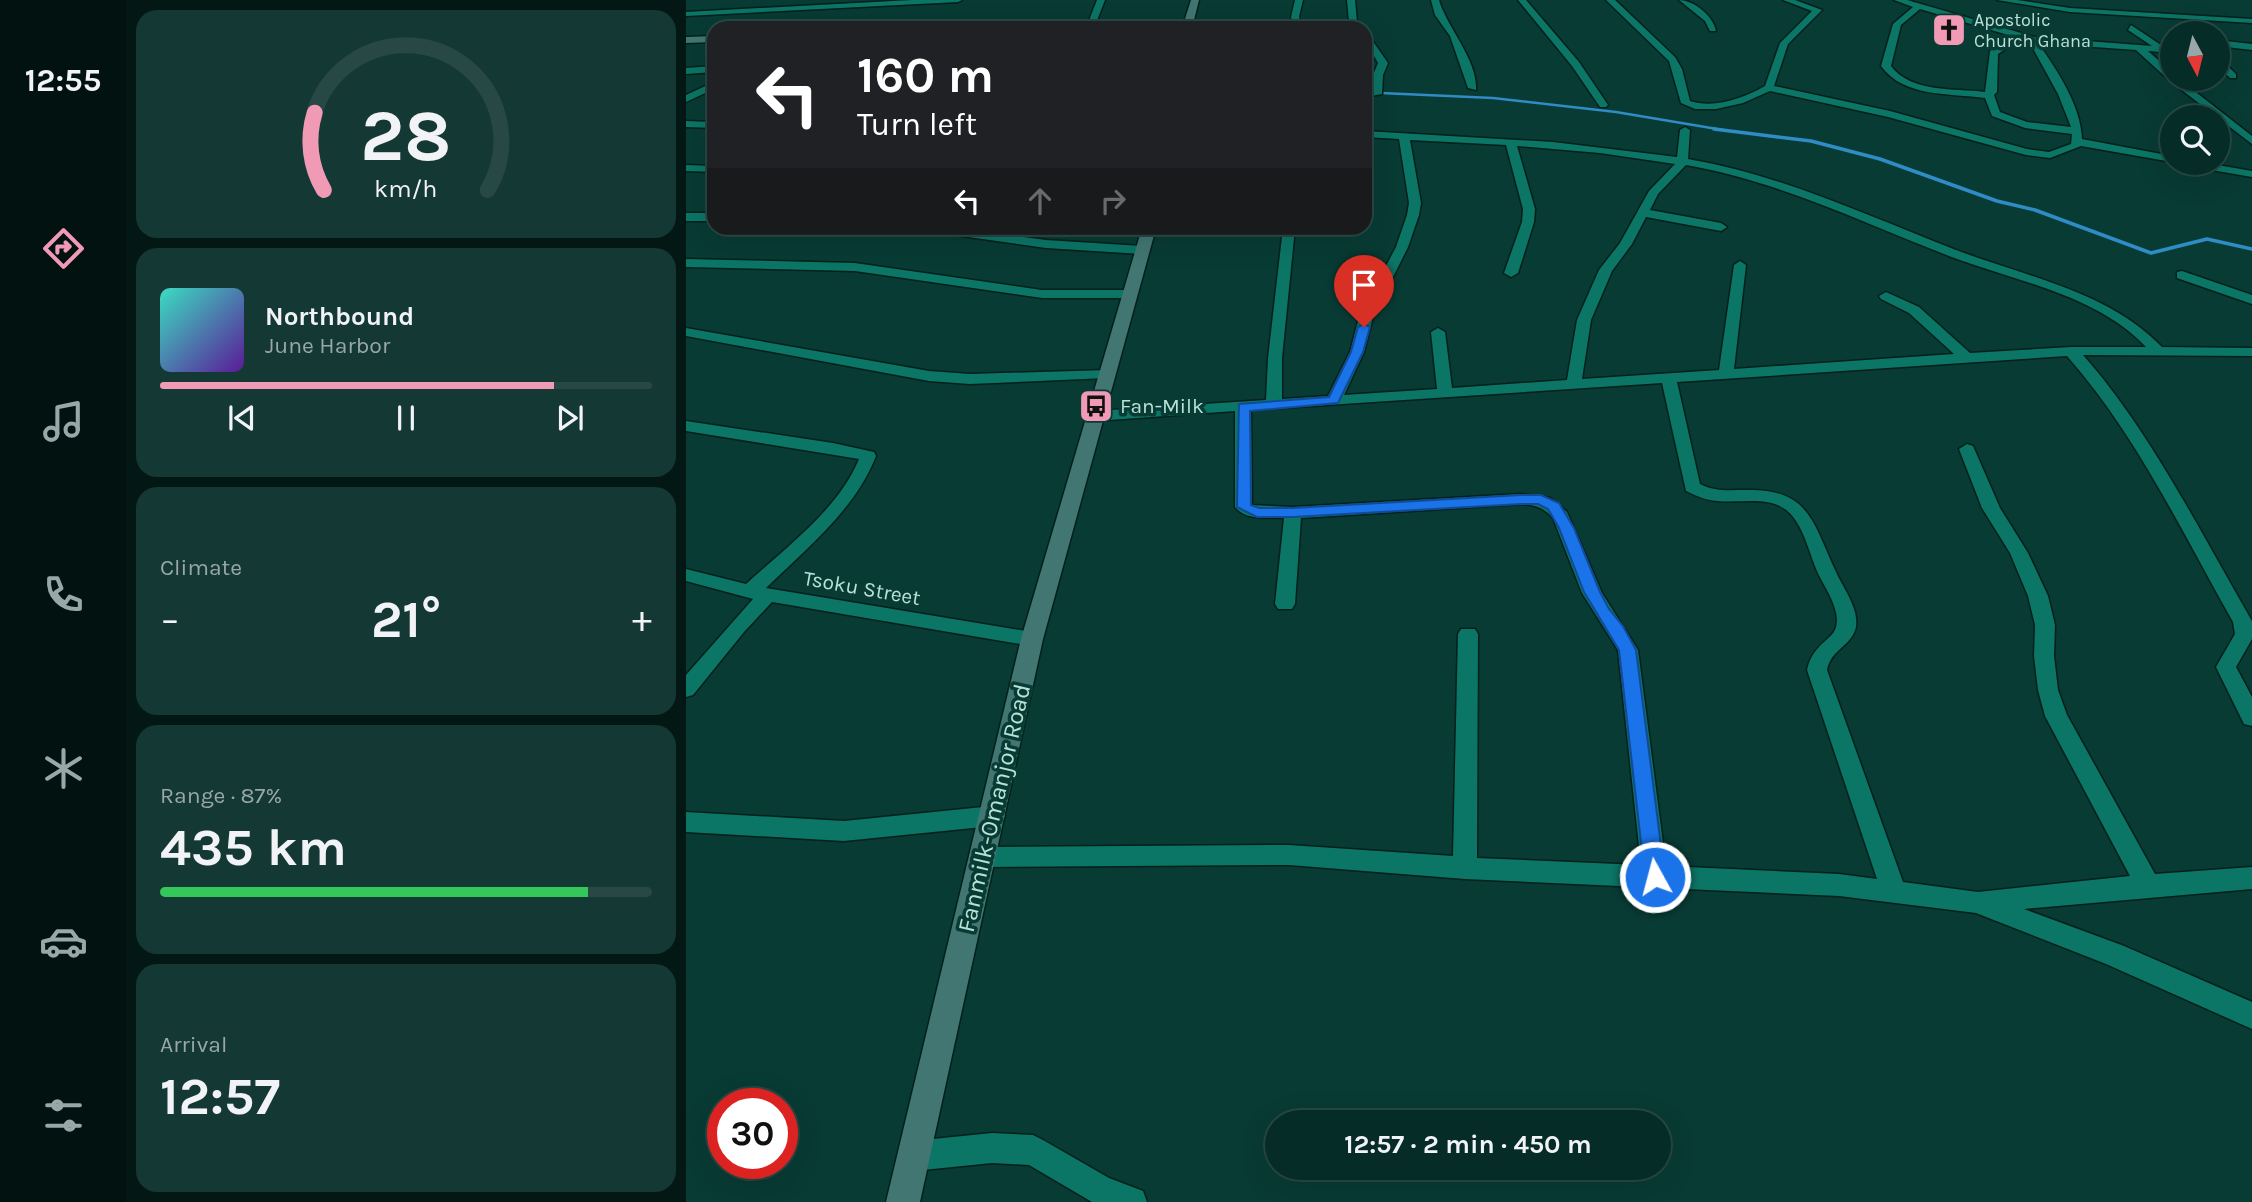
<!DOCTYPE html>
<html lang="en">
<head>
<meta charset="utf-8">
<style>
	:root { --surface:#062c27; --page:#143833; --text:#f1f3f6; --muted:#98a7a7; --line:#274844; --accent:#f09ab5 }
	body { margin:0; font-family:Karla,sans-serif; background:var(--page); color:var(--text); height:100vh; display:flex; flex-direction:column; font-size:26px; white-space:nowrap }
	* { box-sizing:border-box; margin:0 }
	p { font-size:23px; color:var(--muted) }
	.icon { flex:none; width:38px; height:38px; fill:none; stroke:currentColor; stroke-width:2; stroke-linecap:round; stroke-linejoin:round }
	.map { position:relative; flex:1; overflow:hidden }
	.drawer { display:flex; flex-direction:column; gap:10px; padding:10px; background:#031815; width:560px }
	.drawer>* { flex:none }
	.top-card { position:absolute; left:21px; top:21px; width:665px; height:214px; border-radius:21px; box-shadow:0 7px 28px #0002,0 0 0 2px var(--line); background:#202124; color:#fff; overflow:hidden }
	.needle { width:46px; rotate:173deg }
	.tools { position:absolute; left:1474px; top:21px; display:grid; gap:14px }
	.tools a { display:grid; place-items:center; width:70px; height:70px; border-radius:50%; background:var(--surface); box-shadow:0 7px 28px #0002,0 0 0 2px var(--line); font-size:35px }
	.speed { position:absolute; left:21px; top:1088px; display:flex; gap:14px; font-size:35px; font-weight:700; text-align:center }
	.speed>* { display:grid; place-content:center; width:91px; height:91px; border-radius:50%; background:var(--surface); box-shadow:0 7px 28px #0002,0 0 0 2px var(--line); line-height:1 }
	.speed .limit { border:10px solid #d22; background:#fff; color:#111 }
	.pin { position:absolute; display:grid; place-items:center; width:60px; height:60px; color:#fff; margin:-72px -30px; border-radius:50% 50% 50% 0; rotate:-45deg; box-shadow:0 0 7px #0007 }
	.pin .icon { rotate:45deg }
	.me { position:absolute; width:77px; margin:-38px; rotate:353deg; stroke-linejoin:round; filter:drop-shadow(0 0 5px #0008) }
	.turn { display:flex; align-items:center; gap:24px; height:147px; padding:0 35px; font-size:32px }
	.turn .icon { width:91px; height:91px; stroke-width:2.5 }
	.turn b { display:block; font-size:49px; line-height:60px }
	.lanes { display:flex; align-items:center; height:66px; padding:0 35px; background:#0003; justify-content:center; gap:35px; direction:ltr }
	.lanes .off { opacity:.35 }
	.big { font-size:52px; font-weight:700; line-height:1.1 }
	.drawer .widget { flex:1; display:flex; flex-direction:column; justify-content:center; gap:10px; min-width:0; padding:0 24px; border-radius:21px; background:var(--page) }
	.drawer .dial { align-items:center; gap:0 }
	.dial svg { height:182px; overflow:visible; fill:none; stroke:var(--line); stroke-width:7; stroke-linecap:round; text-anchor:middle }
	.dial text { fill:var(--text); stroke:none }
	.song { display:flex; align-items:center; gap:21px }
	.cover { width:84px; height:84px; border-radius:10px; background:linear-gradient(135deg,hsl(170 70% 55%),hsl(270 70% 35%)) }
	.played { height:7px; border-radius:4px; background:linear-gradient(90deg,var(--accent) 80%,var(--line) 80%) }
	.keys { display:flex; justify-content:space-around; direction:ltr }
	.heat { display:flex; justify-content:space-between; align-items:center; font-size:38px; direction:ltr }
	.charge { height:10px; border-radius:5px; background:linear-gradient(90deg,#34c759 87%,var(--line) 0) }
	.trip { position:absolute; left:579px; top:1110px; width:406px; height:70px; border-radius:35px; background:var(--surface); box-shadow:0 7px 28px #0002,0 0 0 2px var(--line); font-weight:700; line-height:70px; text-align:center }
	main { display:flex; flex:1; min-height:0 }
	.menu { display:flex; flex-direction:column; width:126px; justify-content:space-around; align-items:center; background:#021210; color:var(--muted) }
	.menu .icon { width:49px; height:49px }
	.menu .current { color:var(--accent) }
	.menu b { font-size:32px; color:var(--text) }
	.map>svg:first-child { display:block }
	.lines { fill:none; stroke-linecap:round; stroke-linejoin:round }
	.stream-far1 { stroke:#2f8cc4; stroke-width:2.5 }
	.stream { stroke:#2f8cc4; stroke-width:3.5 }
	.street-casing { stroke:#04201b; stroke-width:3 }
	.secondary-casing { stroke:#04201b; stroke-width:3 }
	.street { fill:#0b7566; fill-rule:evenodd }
	.secondary { fill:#427672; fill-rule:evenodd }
	.route { fill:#1a73e8; stroke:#114b97; stroke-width:2 }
	.labels { text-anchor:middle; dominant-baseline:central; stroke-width:7; stroke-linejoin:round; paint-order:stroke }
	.far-poi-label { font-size:18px; fill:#b8e1d8; stroke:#083b34; text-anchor:start }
	.poi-label { font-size:21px; fill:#b8e1d8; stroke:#083b34; text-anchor:start }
	.street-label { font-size:21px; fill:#b8e1d8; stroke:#083b34 }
	.near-street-label { font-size:24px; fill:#b8e1d8; stroke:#083b34 }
</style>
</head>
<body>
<main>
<nav class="menu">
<b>12:55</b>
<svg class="icon current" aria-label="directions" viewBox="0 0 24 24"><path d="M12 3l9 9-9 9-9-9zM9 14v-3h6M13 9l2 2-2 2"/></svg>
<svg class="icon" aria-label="music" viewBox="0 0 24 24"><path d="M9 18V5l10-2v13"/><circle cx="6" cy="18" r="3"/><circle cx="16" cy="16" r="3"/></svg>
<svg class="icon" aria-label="phone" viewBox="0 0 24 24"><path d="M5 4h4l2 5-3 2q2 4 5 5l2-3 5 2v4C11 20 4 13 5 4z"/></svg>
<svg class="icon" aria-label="climate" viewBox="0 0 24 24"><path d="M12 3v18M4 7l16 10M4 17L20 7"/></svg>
<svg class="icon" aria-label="car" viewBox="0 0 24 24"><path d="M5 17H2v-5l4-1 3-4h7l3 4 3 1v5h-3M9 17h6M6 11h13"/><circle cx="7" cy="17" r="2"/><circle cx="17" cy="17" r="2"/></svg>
<svg class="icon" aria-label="filters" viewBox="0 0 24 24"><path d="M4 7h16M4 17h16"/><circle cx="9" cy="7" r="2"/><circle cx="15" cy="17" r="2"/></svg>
</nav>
<section class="drawer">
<div class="widget dial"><svg viewBox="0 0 100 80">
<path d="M14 69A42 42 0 1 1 86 69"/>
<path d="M14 69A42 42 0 0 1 10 35" stroke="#f09ab5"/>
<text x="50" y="56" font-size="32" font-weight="700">28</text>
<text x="50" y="72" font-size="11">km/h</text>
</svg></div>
<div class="widget">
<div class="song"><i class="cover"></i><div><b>Northbound</b><p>June Harbor</p></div></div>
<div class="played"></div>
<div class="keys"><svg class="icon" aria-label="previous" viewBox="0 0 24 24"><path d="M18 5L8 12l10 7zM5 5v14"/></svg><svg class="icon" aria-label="pause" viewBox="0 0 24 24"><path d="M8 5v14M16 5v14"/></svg><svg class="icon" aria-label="next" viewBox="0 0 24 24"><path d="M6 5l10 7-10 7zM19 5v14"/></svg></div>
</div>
<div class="widget"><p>Climate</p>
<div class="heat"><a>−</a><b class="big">21°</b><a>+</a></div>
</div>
<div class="widget"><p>Range · 87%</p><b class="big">435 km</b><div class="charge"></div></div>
<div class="widget"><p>Arrival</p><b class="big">12:57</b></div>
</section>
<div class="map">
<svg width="1566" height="1202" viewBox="0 0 1566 1202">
	<rect width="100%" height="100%" fill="#083b34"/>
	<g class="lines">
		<path class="stream-far1" d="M679,83l8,5
			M695,93l112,5 123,14 113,19"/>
		<path class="stream" d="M1028,129l97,12 69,18 117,42 38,9 116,43 56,-14 45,10"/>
		<g class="street-casing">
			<path id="street" d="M226,0h50l-4,2 -272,14v-4z
				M411,0h8l-11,28h-8z
				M609,0h8l-4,17 4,11h-8l-4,-11z
				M661,0h8l2,22 5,6h-8l-5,-6z
				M745,0h8c8,28 39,60 37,90l-8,-2 -18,-52 -15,-21z
				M832,0h8l53,62 29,43 -2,2h-6l-28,-41z
				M920,0h9l60,57 7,12 8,32c25,8 53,-3 75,-15l15,-43 32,-32 -29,-11h12l27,10 -34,34 -14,42 116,25 137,38 22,3 22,-8 1,-10 -47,-6 -33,-12 -7,-18c-35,-5 -81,0 -104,-32l12,-42 20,-17 -19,-7h13l128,37 117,9 -24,-16 3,-5 33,22h8v6l-24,-2 24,21v7h7l73,57v8l-82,-63 -34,-31 -98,-7c19,27 43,63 44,96l90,17v6l-91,-16 -31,12 -24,-3 -138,-38 -118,-26 -27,12 -27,6h-21l-14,-6 -12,-42zM1234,9l105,31 -24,4 -11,7 -5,41c-30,-4 -74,1 -94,-26l10,-41zM1345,45l27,49 13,33 -44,-5 -27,-10 -6,-17 3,-3 1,-38 9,-6z
				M993,0c15,0 35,17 37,31h-6l-5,-10z
				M1311,0h20l53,8 182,11v4l-182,-11z
				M679,30l23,33 -5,12 -1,19 -17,3v-6h7l1,-16 5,-12 -13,-23z
				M1531,40l35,4v6l-35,-4z
				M1531,56l19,18v4h-6l-13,-13z
				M28,66v6l-28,2v-6z
				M28,82v7l-28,13v-7z
				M0,121l28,1v6l-28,-1z
				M999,127l5,3 -2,29c94,16 180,57 268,91 71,27 152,41 206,97l90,1v8l-169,-1c66,74 119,180 169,266v18l-16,28 16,30v29l-8,-2 -28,-57 19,-33 -2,-12c-51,-90 -97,-188 -166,-266l-390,26 23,102c15,8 30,6 47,6 64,-1 66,34 89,82 7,16 23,36 20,55 -4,19 -25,22 -29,43l76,212 75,10 152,-16 -85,-160 -7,-26 -4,-34 1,-31 -7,-29 -18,-43 -28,-45 -23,-59 8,-5 6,2 27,62 28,45 20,43 7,29 -1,31 4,34 9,25 88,159 97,-7v22l-228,20 100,37 128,56v27l-146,-65 -130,-51 -137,-17 -374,-17 -176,-14 -306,2 -9,-3 -3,-7 3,-7 9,-3 306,-2 164,11 5,-222 3,-5h14l3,5 -1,224 164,7 -23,-215 -36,-57 -29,-75c-10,-11 -18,-13 -32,-14l-220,14 -6,86 -3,5h-14l-3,-5 9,-86c-17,-1 -38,3 -49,-11v-96l-140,10 -8,-5 8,-5 171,-11 2,-42 15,-130h12l-13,130v41l46,-3 22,-44 9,-35 37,-70 11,-32 2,-12 -10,-64 -34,-2v-6l188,11 124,15 3,-27zM724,140l96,5 17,64 -1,13 -18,51 7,4 7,-4 16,-51 1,-13 -18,-63 83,7 75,11 -26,27 -29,52 -21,27 -22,50 -10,60 -115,8 -7,-56 -7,-4 -7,4 6,57 -93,6 20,-43 9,-35 35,-70 11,-32 2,-12zM1000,165c92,16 176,57 263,91 65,25 147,38 197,91h-75l-101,6 -51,-46 -33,-15 -7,4 2,3 28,14 45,41 -220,15 12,-104 -6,-4 -6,4 -15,105 -137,9 9,-59 21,-49 20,-27 14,-27 75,14 6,-4 -6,-4 -71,-13 8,-16zM976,383l24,108c10,5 19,9 31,10 28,3 61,-9 79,20 10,15 14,34 21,50 7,16 24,38 19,56 -3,13 -23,16 -29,43l70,209 -38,-5 -173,-8 -28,-216 -36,-57 -35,-81 -17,-14 -29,-4 -228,13 -41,-2 -1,-95z
				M1497,163h23l46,8v6l-64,-11z
				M0,165l28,1v6l-28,-1z
				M0,213h28v8h-28z
				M241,228h28l91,12 96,6 6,4 -6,4 -96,-6 -113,-16z
				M0,259l169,4 187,27h87l7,4 -7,4h-87l-187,-27 -169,-4z
				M1496,271l70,24v9l-75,-26v-6z
				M0,328l243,43 41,3 137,-4 7,4 -7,4 -137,6 -41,-3 -243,-45z
				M0,421l147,22 41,9 2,4c-21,54 -70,93 -110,132l266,44 7,2 3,5 -3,5 -7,2 -260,-44 -28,30 -51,63 -7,2v-22l67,-76 -67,-18v-12l60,15c39,-36 92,-74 113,-125l-173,-28z
				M307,806l8,3 4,7 -4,7 -8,3 -149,15 -158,-9v-20l158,9z
				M306,1133l41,2 10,5 66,38 34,13 4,11h-55l-63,-37 -37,-2 -79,8 -11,-4 -4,-11 4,-11 11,-4z"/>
		</g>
		<g class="secondary-casing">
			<path id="secondary" d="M505,0h8l-7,28h-137l5,-3 124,-3z
				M28,36v6l-28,1v-6z
				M456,228h14l-113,411 -123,563h-34l135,-563z"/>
		</g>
		<use href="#street" class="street"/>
		<use href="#secondary" class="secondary"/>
	</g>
	<path class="route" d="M678,324l6,3 -7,25 -25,51 -88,8 1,94 8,3h34l228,-13h20l18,8 15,25 26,64 9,17 14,17 13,24 29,227 -3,6 -7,3 -8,-3 -2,-6 -26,-227 -35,-58 -25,-64 -11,-19 -10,-5h-17l-228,13h-36l-20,-10 2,-103 90,-7 22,-45 7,-25z"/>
	<defs>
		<g id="church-square" transform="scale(1.75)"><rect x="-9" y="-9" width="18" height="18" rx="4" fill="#f09ab5" stroke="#083b34"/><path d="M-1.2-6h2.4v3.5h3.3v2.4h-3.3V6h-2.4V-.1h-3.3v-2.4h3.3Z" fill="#111"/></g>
		<g id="bus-square" transform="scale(1.75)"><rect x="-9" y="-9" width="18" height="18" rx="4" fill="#f09ab5" stroke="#083b34"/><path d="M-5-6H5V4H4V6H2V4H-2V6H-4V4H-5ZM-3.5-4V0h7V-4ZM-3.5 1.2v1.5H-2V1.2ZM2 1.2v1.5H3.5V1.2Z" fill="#111"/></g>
	</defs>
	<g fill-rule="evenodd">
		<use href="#church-square" x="1263" y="30"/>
		<use href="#bus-square" x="410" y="406"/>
	</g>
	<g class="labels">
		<g class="far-poi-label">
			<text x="1288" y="20">Apostolic<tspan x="1288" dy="21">Church Ghana</tspan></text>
		</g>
		<g class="poi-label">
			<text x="434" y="406">Fan-Milk</text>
		</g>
		<g class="street-label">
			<text transform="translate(176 588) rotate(10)">Tsoku Street</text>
		</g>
		<g class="near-street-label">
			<text transform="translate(308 808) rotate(-77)">Fanmilk-Omanjor Road</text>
		</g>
	</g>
</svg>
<div class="tools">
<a><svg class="needle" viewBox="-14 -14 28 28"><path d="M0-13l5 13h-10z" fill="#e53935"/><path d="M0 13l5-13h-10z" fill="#98a7a7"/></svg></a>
<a><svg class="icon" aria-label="search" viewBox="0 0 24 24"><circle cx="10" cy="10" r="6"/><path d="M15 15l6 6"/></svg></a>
</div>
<div class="speed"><div class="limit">30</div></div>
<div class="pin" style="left:678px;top:327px;background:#d93025"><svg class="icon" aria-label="arrive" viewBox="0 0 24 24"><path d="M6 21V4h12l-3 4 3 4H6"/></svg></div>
<svg class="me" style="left:969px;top:877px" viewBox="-20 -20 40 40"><circle r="17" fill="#1a73e8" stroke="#fff" stroke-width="3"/><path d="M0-11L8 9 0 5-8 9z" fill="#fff"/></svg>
<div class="trip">12:57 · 2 min · 450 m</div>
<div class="top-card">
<div class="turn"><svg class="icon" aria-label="left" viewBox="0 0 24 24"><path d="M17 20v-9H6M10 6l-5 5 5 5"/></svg><div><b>160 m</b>Turn left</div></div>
<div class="lanes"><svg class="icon" aria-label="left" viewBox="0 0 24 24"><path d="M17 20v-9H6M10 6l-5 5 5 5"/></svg><svg class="icon off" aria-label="ahead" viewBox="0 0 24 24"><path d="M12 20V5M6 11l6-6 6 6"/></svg><svg class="icon off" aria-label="right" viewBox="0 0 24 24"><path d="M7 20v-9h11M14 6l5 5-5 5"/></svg></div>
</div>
</div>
</main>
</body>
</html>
